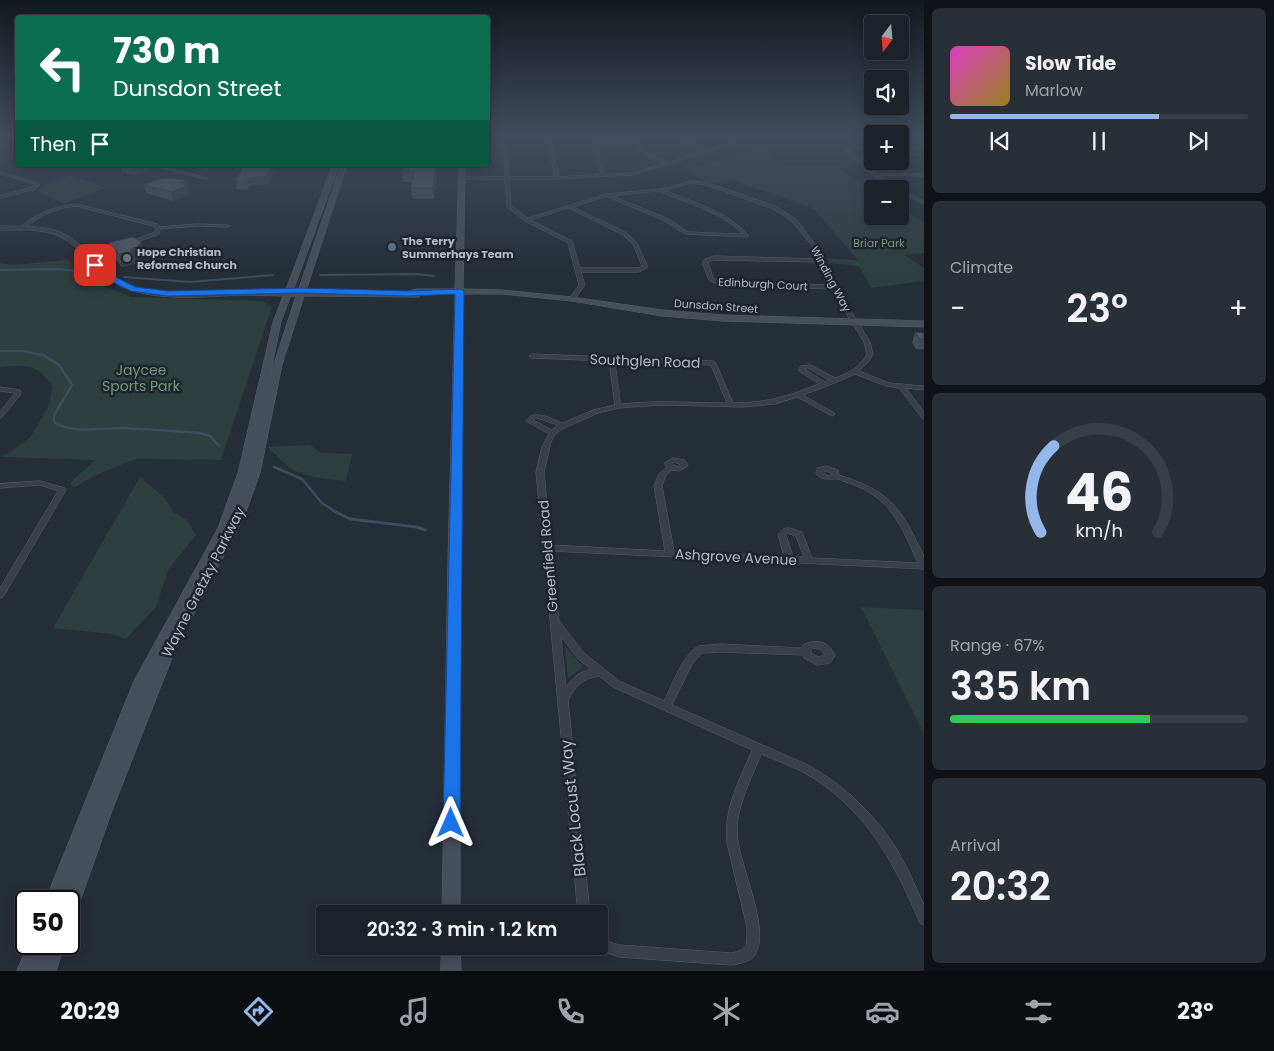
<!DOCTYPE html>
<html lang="en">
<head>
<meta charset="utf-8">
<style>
	:root { --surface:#1c222a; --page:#292f36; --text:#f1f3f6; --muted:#a0a4a8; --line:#3a3f47; --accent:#94b6ea }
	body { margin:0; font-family:Poppins,sans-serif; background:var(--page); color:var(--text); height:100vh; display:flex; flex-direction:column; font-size:19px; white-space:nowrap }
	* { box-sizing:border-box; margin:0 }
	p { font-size:16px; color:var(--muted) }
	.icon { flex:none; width:28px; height:28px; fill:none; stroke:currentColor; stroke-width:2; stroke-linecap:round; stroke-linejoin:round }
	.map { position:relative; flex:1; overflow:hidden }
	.panel { display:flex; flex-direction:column; gap:8px; padding:8px; background:#0f1317; width:350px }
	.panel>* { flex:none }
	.guide { position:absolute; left:15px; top:15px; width:475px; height:152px; border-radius:5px; box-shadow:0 2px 12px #0003,0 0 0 1px var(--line); background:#0b6e4f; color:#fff; overflow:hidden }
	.needle { width:32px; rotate:196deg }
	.controls { position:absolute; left:864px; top:15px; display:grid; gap:10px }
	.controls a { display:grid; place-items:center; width:45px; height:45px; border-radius:5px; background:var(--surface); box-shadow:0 2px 12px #0003,0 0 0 1px var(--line); font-size:25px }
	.speed { position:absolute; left:15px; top:890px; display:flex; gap:10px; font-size:25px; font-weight:700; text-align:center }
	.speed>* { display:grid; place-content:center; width:65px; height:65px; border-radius:50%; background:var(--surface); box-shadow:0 2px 12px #0003,0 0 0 1px var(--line); line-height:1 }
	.speed .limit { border:2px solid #111; border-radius:8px; background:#fff; color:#111 }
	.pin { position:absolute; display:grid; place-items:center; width:42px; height:42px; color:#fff; margin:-21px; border-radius:10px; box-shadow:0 2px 8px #0006 }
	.me { position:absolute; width:55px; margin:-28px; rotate:0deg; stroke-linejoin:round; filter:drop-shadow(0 0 4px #0008) }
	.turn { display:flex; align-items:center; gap:18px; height:105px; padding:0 15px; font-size:22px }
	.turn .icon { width:65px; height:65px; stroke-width:2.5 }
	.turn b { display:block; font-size:35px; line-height:42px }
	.then { display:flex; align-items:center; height:48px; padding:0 15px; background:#0003; gap:10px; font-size:19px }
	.big { font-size:38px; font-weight:600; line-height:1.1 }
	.panel .tile { flex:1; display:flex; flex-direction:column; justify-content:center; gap:8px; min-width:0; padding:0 18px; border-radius:8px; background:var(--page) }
	.panel .dial { align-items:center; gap:0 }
	.dial svg { height:130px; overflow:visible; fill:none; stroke:var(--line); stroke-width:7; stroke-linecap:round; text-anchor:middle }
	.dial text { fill:var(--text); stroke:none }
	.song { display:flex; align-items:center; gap:15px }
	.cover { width:60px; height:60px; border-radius:8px; background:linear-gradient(135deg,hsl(310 70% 55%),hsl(50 70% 35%)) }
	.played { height:5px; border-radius:2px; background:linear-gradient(90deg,var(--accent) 70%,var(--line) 70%) }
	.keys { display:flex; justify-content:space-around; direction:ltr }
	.heat { display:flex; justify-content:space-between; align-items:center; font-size:28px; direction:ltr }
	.charge { height:8px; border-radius:4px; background:linear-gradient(90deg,#34c759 67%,var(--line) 0) }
	.trip { position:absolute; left:316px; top:905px; width:292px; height:50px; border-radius:5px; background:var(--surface); box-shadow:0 2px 12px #0003,0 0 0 1px var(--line); font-weight:600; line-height:50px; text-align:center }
	.tab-bar { display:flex; height:80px; justify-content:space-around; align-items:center; background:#0b0e11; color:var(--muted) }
	.tab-bar .icon { width:35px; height:35px }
	.tab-bar .current { color:var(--accent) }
	.tab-bar b { font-size:22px; color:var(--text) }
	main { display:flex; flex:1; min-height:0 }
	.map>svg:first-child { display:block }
	.green { fill:#2d3f3f }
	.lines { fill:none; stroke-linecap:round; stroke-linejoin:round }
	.stream-far2 { stroke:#3d4c5f; stroke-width:2 }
	.stream-far1 { stroke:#3d4c5f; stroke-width:2.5 }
	.stream { stroke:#3d4c5f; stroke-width:3 }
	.minor-casing { stroke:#575e67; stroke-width:1 }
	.tertiary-casing { stroke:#575e67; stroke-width:1 }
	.secondary-casing { stroke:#575e67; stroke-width:1 }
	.minor { fill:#394049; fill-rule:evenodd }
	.tertiary { fill:#394049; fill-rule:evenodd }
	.secondary { fill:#474f5b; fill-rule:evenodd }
	.wall { fill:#434c56 }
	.shaded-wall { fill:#373e46 }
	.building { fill:#4e5864; stroke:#373e46 }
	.route { fill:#1a73e8; stroke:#114b97 }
	.service-dot { fill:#5c6f8a; stroke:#1e252e; stroke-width:2 }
	.worship-dot { fill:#6b7280; stroke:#1e252e; stroke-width:2 }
	.labels { text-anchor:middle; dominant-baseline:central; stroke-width:5; stroke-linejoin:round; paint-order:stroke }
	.far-poi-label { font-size:11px; font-weight:bold; fill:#b4bbc5; stroke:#1e252e; text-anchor:start }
	.far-park-label { font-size:11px; fill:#75987d; stroke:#1e252e }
	.far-street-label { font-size:11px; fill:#b4bbc5; stroke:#1e252e }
	.street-label { font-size:14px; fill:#b4bbc5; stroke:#1e252e }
	.park-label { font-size:14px; fill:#75987d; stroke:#1e252e }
	.near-street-label { font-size:16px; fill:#b4bbc5; stroke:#1e252e }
</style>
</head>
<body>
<main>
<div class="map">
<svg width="924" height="971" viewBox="0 0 924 971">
	<rect width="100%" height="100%" fill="#262e38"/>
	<path class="green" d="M763,147l16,18h59l16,15 23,1 15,8h-20v27h28v-8l24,14v31l-19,2 19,13v13l-53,7 -12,-22 -30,-3 -1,-4 30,1 -44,-51 -83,-29c-13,5 -35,4 -40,-11z
		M71,175l34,13 -41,16 -28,-14 11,-4v-3z
		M68,260l20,20 44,17 131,4 9,6 -51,153 -85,-1 -40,16 -22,13 -4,-5 25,-23 -93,-3 28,-19 18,-31 5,-20c-16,-24 -26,-22 -53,-20v-104l12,2z
		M310,445l11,8 31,1 -6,27 -29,-3 -25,-8 -25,-23z
		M140,477l25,21 8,14 14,8 9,15 -28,35 -12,37 -30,32 -14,-5 -59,-6z
		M861,607l63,3v124z
		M565,646l18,21 -15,11 -3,-31z"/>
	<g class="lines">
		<path class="stream-far2" d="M0,270l60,-1 14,2
			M320,275l96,-1 18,2
			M124,277l66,5 83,-7
			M0,351h23l22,5"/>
		<path class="stream-far1" d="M42,354l17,11 13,20 -18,30v7c19,13 47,5 68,6 26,1 52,3 78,5l10,3 9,10
			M274,467l28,12 20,24 14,9"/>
		<path class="stream" d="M334,511l16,8 67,8 8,3"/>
		<g class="minor-casing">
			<path id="minor" d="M734,137h4v6l-106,32 -75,4h-48l2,27 17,12 78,-24 54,-5 32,-8 16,2 67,23 21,13 25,33 15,35 34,55 3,12 -4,7 -10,10 30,12 35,3v4l-18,-2 18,24v7l-2,-1 -23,-30 -13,-2 -31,-12 -18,8 -34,13 31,18 1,1 -1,1 -2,1 -35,-19 -22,7 -33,3 -74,-2 -24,1 -25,2 -21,5 -36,16 -7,5 -4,8 -7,30 7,73 114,6 -11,-65 5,-12 8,-7 -3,-4 9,-5 12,2 3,6 -9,5 -7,-1 -6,5 -4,11 12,65 110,5 -6,-22c8,-10 13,-5 24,-2l10,26 106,5c-17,-37 -27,-66 -69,-80 -4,-1 -8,-3 -11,-4 -10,-1 -13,3 -22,-5l1,-6 9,-2 12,4 1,5c39,13 56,23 75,61 3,7 8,14 10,21 0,4 0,8 0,12l-372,-18 7,70 25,32 35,28 45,20c8,-15 19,-48 35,-55l21,-2 82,4 1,-3c14,-7 26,-4 32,11l-5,7 -13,2 -13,-7 -1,-3 -83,-3 -18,1 -10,11 -20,41 138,61 22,14 20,16 16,16 15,17 13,19 11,20 17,37v20l-4,-2c-27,-63 -55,-116 -117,-151 -14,-7 -28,-12 -42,-18 -9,24 -24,50 -24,77 0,31 35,98 18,124 -5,7 -16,9 -24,10l-112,-8 -23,-8 -2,-3h6v-7l19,6 112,8c18,-3 16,-10 16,-26l-20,-84c-4,-34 13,-63 25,-93l-139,-63 -14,-11c-16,2 -25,11 -31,25l22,213h-12l-42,-442 6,-25 7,-13 -23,-13c8,-13 25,-2 37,2l30,-13 22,-5 -6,-44 -77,-3 -3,-2 3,-2 181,7 3,2 17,40c34,0 56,-7 86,-19l-20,-13 -1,-1 3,-4 10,-1 24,13c14,-5 25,-11 32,-24l-3,-12 -33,-53 -112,-4 -10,-5 -7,-18 3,-3 9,-3 105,3 -2,-7 -25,-31 -21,-13 -65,-23 -14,-2 -28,7c30,13 63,21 85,46l-2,1 -62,-3 -22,-14 -57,-24 -33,11 54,26 10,10 11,24 -9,5h-58l4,13 -11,15 -2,1 -3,-2 10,-14 -11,-42 -43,-22 -18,-14 -2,-28h-43l-2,-1 2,-1h43l-2,-37 2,-1 34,-1 12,3 8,36 42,-3 -9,-33 2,-1 40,1 15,13 20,8 35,-11 -24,-6v-2l9,-2 8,2 -1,3 12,3 27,-8zM539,140l9,3 7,34h-46l-2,-36zM596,142l36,1 15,13 18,7 -33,10 -27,1zM659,191c29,13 61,20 84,43l-55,-2 -21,-14 -55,-22zM569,208l54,27 10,9 9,22 -4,2h-58l-8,-27 -41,-21zM714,260l107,2 9,23 -110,-4 -7,-3 -5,-16zM615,361l96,4 16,38c-36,0 -70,-3 -106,1zM808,368l21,12 -4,2 -21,-13zM537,418l21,7 -6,5 -19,-10zM674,462l5,2 1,1 -2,2 -6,-3zM824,471h2l5,2v2l-3,1 -4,-3zM787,533l9,3 8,21h-11l-7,-22zM561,636l17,23 13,10 -13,5 -12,12zM813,648l7,1 5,6 -7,2 -7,-4v-4z
				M833,137h4l10,9h25v2h-23l26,25 49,1v2l-45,-1 20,14c-17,0 -54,-39 -66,-52z
				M900,146h24v2h-24z
				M908,151l12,3 1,1 -2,1 -16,-3z
				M150,165h7l51,13 -2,1z
				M0,172l39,11 1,1 -4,5 -36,9v-2l32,-9 3,-3 -35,-10z
				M900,189l24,12v3l-24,-12z
				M76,204l81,20 2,3 38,-3 31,1 2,1 -2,1 -31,-1 -37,3 -1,5 -28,10h-2v-2l26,-10 1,-4 -3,-2 -77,-20 -14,2 -14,5 -14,8 -12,9 -4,-1c16,-15 37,-23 58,-25z
				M111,247l4,1 -27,9 -4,-1z
				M0,387l20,3 1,4 -19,23 -2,1v-6l15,-19 -15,-2z
				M40,481l25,7 1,2 -63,107 -3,1v-10l58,-97 -18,-6 -40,3v-4z"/>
		</g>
		<g class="tertiary-casing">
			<path id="tertiary" d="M0,226c22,1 48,-2 68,10 22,13 35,38 60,48 36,14 79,8 118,7l4,2 -4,2c-41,1 -87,8 -126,-9 -24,-11 -36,-37 -59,-49 -18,-9 -41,-7 -61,-7z"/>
		</g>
		<g class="secondary-casing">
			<path id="secondary" d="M333,165h6l-46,126h5l43,-126h6l-41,126 99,1 12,-3h38l4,-124h6l-2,124 39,1 70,7 90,13 61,5 201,6v6l-201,-6 -61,-5 -90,-15 -70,-7h-39l-3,265v355h-18l6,-355 7,-265 -36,-1v4h-3l-112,-1 -22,69 -22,108 -16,44 -68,131 -63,160 -35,99 -3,6 -6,3v-15h-24l89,-220 84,-153 20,-55 35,-151 10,-26 -37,-1 -4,-2 4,-2h39zM291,296h5l-26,80 11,-54z
				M29,944h36l-9,27h-39z
				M442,946h18l1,25h-20z"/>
		</g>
		<use href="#minor" class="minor"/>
		<use href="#tertiary" class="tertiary"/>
		<use href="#secondary" class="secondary"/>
	</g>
	<path class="wall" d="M120,165h29l1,5 -14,5 -14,-3z
		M178,165h40l-11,5z
		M411,165h24l-7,1 9,11 -3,22h-22l-1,-11 1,-6h-9l-1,-10 11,-6z
		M273,173l-5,11 -18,2 -2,3h-11l-1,-8z
		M186,180l3,12v2l-16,7 -27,-8 -2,-8z
		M141,242l3,13 -4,4 -5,2 1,2 -14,4 -6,-7 -9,-1 -3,-12z
		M915,332l9,1v16h-8l-4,-6z"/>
	<path class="shaded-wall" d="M140,165h9l1,5 -14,5 -2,-8z
		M206,165h12l-11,5z
		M272,165l1,8 -5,11 -18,2 -2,3 -1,-8 2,-3z
		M436,166l1,11 -3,22 -1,-11z
		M186,180v4h1l2,10 -16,7 -2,-9 9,-10z
		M141,242l3,13 -4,4 -5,2 1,2 -14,4 -3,-13z"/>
	<path class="building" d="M126,165h14l-6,2z
		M244,165h28l-5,11 -18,2 -2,3h-11z
		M424,165h2v1h10l-3,22h-22l3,-16h-12l1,-6h23z
		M164,178l22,2 -6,2 7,2 -3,1 3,1 -16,6 -27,-7z
		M133,237l8,5 -4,5 -7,2 2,2 -13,3 -7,-7h-8l8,-5z
		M915,332l9,1v6h-4z"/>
	<linearGradient id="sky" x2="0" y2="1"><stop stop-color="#15191f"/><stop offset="0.5" stop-color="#414c5e"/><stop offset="1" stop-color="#414c5e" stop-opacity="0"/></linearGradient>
	<rect width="924" height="273" fill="url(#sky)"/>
	<path class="route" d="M93,264h5l10,9 27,14 33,4 133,-3 108,3 51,-2 4,2 -4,532 -3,6 -6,2 -6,-2 -2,-6 12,-529 -46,2 -108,-3 -133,3 -37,-5 -29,-14 -9,-10z"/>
	<circle class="service-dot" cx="392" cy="247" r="5"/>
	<circle class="worship-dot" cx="127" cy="258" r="5"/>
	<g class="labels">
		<g class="far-poi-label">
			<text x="402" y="241">The Terry<tspan x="402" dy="13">Summerhays Team</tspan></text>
			<text x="137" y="252">Hope Christian<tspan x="137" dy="13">Reformed Church</tspan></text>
		</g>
		<g class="far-park-label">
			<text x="879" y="243">Briar Park</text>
		</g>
		<g class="far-street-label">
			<text transform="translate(831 279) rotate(62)">Winding Way</text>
			<text transform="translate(763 284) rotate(3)">Edinburgh Court</text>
			<text transform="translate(716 306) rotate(4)">Dunsdon Street</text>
		</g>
		<g class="street-label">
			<text transform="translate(645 361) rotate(2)">Southglen Road</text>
			<text transform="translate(548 556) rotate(-95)">Greenfield Road</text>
			<text transform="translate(736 557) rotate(3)">Ashgrove Avenue</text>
			<text transform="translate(203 582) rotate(-63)">Wayne Gretzky Parkway</text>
		</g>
		<g class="park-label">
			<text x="141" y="370">Jaycee<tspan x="141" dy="16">Sports Park</tspan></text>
		</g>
		<g class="near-street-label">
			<text transform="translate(573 808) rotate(-96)">Black Locust Way</text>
		</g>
	</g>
</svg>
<div class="controls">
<a><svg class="needle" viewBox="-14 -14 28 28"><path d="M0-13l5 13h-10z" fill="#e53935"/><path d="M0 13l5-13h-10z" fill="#a0a4a8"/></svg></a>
<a><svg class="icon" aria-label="sound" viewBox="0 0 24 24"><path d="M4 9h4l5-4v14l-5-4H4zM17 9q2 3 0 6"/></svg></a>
<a>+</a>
<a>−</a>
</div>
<div class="speed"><div class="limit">50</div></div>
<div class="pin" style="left:95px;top:265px;background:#d93025"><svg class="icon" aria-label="arrive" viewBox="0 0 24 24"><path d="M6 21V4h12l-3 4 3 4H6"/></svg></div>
<svg class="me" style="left:451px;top:823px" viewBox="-20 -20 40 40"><path d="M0-17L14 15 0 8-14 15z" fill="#1a73e8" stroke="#fff" stroke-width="4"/></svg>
<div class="trip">20:32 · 3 min · 1.2 km</div>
<div class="guide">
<div class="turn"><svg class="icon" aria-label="left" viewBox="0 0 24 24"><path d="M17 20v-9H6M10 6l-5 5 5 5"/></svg><div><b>730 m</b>Dunsdon Street</div></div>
<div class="then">Then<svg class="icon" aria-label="arrive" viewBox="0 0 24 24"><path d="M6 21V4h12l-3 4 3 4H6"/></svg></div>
</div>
</div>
<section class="panel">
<div class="tile">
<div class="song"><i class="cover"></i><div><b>Slow Tide</b><p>Marlow</p></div></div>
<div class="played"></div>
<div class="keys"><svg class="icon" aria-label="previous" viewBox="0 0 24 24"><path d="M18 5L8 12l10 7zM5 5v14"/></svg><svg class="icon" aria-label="pause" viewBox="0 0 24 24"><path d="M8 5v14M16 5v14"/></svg><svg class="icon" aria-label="next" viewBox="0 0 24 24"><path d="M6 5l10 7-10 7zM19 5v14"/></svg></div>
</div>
<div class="tile"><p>Climate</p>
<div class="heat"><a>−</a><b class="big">23°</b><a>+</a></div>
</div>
<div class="tile dial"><svg viewBox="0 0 100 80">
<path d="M14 69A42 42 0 1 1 86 69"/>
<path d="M14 69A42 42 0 0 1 22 16" stroke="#94b6ea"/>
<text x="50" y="56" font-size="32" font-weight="700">46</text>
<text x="50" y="72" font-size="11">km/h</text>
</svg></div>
<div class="tile"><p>Range · 67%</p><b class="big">335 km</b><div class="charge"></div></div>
<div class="tile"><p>Arrival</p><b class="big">20:32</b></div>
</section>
</main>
<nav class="tab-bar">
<b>20:29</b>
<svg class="icon current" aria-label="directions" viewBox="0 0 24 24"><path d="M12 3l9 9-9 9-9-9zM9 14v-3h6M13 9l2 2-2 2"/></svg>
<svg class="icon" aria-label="music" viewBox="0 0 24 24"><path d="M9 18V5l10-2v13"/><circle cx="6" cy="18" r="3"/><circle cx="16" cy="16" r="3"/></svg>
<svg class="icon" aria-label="phone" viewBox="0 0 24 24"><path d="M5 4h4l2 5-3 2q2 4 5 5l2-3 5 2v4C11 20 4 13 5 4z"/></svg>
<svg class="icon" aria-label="climate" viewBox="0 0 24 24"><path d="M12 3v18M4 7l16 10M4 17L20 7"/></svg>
<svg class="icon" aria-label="car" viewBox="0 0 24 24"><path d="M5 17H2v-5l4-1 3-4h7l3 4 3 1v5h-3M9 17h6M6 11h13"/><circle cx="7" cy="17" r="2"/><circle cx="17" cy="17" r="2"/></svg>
<svg class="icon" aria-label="filters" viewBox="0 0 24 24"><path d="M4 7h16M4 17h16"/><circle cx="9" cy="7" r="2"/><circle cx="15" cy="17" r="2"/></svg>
<b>23°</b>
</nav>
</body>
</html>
